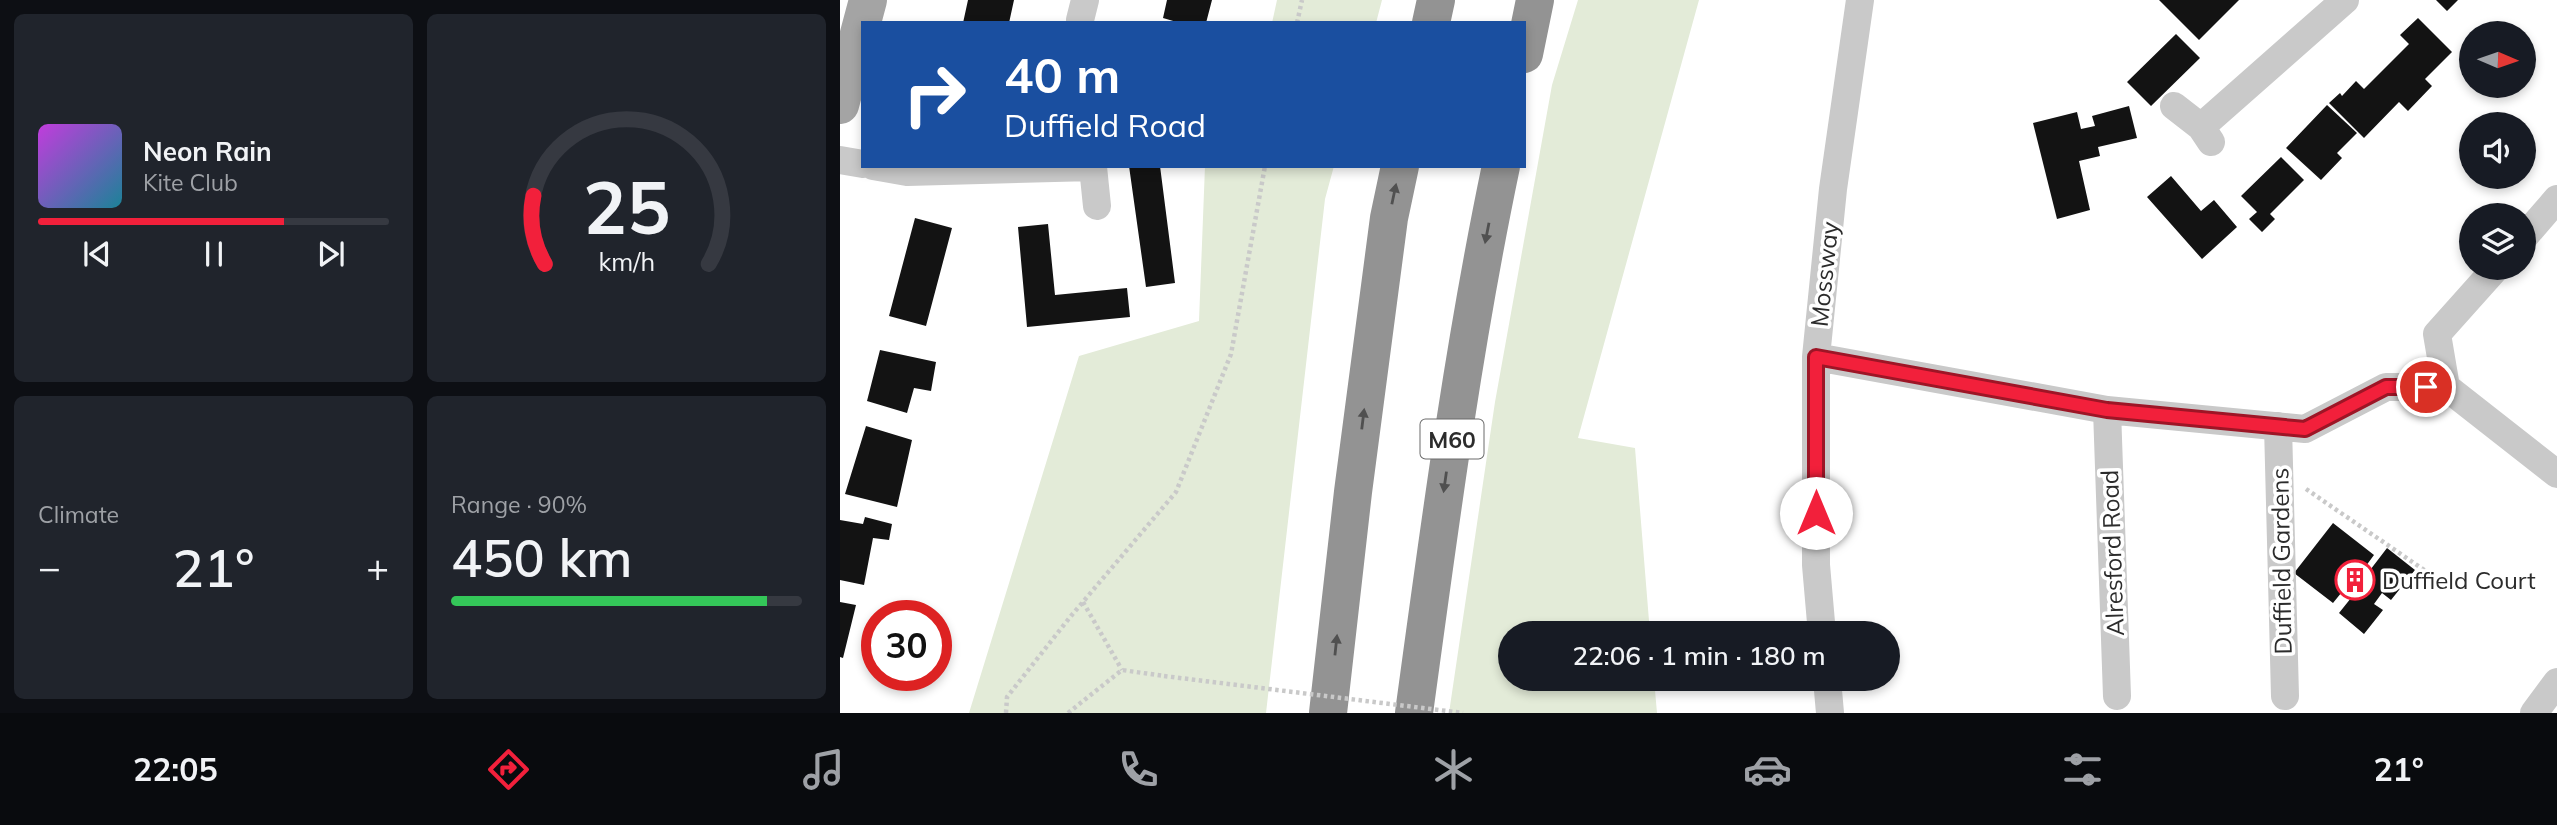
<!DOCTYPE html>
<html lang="en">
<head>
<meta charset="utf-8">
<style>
	:root { --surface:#171b24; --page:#20242c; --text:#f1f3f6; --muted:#9ea1a6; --line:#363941; --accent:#f2203b }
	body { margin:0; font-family:Mulish,sans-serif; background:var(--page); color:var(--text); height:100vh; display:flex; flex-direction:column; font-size:26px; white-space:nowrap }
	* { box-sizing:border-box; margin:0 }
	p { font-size:23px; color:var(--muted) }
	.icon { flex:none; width:38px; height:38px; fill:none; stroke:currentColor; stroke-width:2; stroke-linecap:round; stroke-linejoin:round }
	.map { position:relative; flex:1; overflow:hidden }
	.sheet { display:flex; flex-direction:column; gap:14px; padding:14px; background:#0d0f14; width:840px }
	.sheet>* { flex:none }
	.guide { position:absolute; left:21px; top:21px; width:665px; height:147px; border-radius:0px; box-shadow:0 4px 10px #0003; background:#1a4fa0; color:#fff; overflow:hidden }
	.needle { width:46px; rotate:92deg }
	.controls { position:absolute; left:1619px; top:21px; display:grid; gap:14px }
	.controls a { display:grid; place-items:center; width:77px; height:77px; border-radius:50%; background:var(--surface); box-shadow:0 4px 10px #0003; font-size:35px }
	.speed { position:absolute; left:21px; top:600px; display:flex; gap:14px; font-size:35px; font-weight:700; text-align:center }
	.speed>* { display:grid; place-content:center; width:91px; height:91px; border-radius:50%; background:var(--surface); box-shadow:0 4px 10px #0003; line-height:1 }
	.speed .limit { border:10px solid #d22; background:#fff; color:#111 }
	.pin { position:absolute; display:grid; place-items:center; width:60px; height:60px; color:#fff; margin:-30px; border:4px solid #fff; border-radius:50%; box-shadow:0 2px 7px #0007 }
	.me { position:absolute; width:77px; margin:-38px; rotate:0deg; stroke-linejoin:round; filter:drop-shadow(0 0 5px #0008) }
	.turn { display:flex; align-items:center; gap:24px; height:147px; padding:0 28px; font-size:32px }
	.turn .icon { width:91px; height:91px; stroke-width:2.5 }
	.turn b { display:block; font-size:49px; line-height:60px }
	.big { font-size:52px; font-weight:600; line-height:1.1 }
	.sheet .card { flex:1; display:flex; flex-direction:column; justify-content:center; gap:10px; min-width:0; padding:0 24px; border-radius:10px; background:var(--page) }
	.sheet .dial { align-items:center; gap:0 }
	.dial svg { height:182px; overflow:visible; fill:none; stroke:var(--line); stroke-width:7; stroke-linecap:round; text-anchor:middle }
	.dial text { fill:var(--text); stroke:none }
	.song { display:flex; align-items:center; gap:21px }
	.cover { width:84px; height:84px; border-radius:10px; background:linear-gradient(135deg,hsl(290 70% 55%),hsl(190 70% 35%)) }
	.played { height:7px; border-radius:4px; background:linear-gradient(90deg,var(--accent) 70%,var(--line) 70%) }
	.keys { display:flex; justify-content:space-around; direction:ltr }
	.heat { display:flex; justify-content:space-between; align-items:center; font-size:38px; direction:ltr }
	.charge { height:10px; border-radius:5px; background:linear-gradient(90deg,#34c759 90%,var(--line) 0) }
	.sheet .tiles { flex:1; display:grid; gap:14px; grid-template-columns:repeat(2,1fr) }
	.trip { position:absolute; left:658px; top:621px; width:402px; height:70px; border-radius:35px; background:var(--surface); box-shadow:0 4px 10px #0003; font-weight:600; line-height:70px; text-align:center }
	.dock { display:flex; height:112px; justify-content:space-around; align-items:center; background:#090b0e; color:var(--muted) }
	.dock .icon { width:49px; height:49px }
	.dock .active { color:var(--accent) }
	.dock b { font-size:32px; color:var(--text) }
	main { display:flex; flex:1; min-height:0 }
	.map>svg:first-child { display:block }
	.green { fill:#e3ebd8 }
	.building { fill:#131313 }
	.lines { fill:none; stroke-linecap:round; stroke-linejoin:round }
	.path { stroke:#c9c9c9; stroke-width:4.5; stroke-dasharray:3.5 3.5; stroke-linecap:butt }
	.minor { stroke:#c9c9c9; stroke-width:28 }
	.primary { stroke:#a4a4a4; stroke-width:38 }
	.motorway { stroke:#939393; stroke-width:38 }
	.path-bridge { stroke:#c9c9c9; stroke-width:4.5; stroke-dasharray:3.5 3.5; stroke-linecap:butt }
	.oneway { fill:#505050 }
	.route-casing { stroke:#9d1526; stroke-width:18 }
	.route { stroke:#f2203b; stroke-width:12 }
	.labels { text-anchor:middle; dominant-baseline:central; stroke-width:7; stroke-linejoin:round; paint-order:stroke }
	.shield { fill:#fff; stroke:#6b6b6b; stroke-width:2 }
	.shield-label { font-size:23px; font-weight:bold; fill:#2c2c2c }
	.street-label { font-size:24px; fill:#2c2c2c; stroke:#fff }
	.poi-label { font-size:24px; fill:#2c2c2c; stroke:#fff; text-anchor:start }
</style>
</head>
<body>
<main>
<section class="sheet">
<div class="tiles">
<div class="card">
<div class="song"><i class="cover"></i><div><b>Neon Rain</b><p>Kite Club</p></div></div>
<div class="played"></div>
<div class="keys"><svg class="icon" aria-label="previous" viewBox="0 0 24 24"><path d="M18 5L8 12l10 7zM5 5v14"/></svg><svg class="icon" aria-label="pause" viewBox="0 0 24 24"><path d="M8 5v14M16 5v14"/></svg><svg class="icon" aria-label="next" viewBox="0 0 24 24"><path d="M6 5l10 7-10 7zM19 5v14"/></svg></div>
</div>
<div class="card dial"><svg viewBox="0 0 100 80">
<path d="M14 69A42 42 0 1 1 86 69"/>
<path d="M14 69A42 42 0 0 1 9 39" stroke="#f2203b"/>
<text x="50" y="56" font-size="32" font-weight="700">25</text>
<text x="50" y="72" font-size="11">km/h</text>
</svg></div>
<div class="card"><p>Climate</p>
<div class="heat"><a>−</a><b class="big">21°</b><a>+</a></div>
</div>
<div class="card"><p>Range · 90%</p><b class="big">450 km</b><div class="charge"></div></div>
</div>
</section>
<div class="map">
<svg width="1717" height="713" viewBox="0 0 1717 713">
	<rect width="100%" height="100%" fill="#fff"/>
	<path class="green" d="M437,0h105l-6,23h-104z
		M738,0h121l-121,438 57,10 15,185 -140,1v45h144l3,34h-208l46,-311 57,-317z
		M365,166h129l-9,33 -59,514h-297l110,-357 120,-35z"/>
	<path class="building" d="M128,0h46l-5,23h-46z
		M327,0h45l-6,23h-26l-17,-5z
		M1319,0h80l-40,40z
		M1596,0h22l-11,11z
		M1578,18l34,34 -27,27 7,7 -24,25 -9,-9 -35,36 -35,-35 11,-10 2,3 14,-15 8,8 45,-45 -9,-9z
		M1336,34l24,24 -49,48 -24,-24z
		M1487,105l30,28 -20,20 5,5 -21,22 -35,-32z
		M1289,106l8,32 -39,9 2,9 -21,5 11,49 -33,9 -24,-96 44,-11 4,17 14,-3 -3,-10z
		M1441,157l23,23 -34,34 5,5 -13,13 -13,-13 8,-7 -16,-16z
		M289,166h31l15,117 -29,4z
		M1331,176l30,35 13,-11 23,27 -35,32 -55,-62z
		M75,218l37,10 -26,98 -37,-10z
		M208,224l7,71 72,-7 3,29 -103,10 -9,-100z
		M40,350l56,12 -5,29 -17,-3 -7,25 -40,-12z
		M26,426l46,14 -15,67 -52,-13z
		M25,517l27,7 -3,16 -16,-2 -9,47 -24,-5v-60l23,4z
		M1493,523l41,32 -14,19 4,4 23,-30 28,22 -24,30 -9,-7 -8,11 9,6 -19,24 -25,-21 20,-25 -9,-6 -17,21 -39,-30z
		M0,602l16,3 -13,53 -3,-1z"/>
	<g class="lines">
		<path class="path" d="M457,23l5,-23
			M1466,489l121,83
			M243,602l39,68
			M166,713l1,-16 64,-81 105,-124 55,-138 34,-188
			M228,713l54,-43 42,6"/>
		<path class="minor" d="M240,20l5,-20
			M1334,106l27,21 10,15
			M1361,127l144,-127
			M0,160l23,4
			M33,166l34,6 186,-5 4,39
			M1684,237l33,-38
			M976,357l291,53 198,19 81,-42h60l111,87
			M1606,387l-9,-53 59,-66
			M1267,410l10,286
			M1438,426l7,270
			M982,634l-6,-69v-208l17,-168 27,-189
			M987,679l3,34
			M1694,713l23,-31"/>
		<path class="primary" d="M0,105l28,-105"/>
		<path class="motorway" d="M591,23l5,-23
			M684,54l11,-54
			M488,713l25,-221 36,-274 11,-52
			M574,713c25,-183 49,-366 87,-547"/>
		<path class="path-bridge" d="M324,676l299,37"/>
	</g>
	<defs><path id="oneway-solid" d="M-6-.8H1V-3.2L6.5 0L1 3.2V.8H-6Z" transform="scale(1.75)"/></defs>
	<g class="oneway">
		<use href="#oneway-solid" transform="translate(554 194) rotate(-78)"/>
		<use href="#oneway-solid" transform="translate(647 233) rotate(101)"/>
		<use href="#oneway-solid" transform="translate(523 419) rotate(-83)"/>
		<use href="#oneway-solid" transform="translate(605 482) rotate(98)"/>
		<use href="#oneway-solid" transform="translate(496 645) rotate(-84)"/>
	</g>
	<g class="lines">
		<g class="route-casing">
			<path id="route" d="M976,513v-156l291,53 198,19 81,-42h40"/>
		</g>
		<use href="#route" class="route"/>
	</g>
	<defs>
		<g id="building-ring" transform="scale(2.0125)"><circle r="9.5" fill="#fff" stroke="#f2203b" stroke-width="1.5"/><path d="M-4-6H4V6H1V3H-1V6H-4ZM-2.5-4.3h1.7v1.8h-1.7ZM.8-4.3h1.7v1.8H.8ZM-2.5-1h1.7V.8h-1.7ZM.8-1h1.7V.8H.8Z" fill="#f2203b"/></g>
	</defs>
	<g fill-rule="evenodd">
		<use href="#building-ring" x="1515" y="580"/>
	</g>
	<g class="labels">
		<rect class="shield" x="580.5" y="419.5" width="63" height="39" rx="5"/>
		<g class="shield-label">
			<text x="612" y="439">M60</text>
		</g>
		<g class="street-label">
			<text transform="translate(984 274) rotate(-84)">Mossway</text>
			<text transform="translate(1272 553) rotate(-92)">Alresford Road</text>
			<text transform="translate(1441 561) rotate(-91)">Duffield Gardens</text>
		</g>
		<g class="poi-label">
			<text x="1542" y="580">Duffield Court</text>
		</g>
	</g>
</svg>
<div class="controls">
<a><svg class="needle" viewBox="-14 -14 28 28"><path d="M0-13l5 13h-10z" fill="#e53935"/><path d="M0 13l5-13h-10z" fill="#9ea1a6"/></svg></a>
<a><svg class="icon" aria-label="sound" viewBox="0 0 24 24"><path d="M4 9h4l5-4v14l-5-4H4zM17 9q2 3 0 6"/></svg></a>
<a><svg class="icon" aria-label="layers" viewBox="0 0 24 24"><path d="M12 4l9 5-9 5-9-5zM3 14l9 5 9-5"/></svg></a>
</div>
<div class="speed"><div class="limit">30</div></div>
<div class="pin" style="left:1586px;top:387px;background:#d93025"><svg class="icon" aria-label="arrive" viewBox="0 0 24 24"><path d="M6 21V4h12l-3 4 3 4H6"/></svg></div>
<svg class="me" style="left:976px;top:513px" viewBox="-20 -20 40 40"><circle r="19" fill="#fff"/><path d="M0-13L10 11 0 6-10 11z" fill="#f2203b"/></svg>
<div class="trip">22:06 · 1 min · 180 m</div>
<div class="guide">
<div class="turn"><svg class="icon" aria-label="right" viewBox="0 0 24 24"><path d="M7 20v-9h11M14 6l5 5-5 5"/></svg><div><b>40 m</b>Duffield Road</div></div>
</div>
</div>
</main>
<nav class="dock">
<b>22:05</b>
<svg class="icon active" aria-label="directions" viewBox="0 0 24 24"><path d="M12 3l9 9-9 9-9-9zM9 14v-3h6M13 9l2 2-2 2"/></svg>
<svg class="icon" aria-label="music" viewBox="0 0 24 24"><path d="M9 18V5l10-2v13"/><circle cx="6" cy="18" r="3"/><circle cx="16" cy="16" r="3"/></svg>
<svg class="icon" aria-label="phone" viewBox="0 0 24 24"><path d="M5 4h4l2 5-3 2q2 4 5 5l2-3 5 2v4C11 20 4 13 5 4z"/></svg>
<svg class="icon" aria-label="climate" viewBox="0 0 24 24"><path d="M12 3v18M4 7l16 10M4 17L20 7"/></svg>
<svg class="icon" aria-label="car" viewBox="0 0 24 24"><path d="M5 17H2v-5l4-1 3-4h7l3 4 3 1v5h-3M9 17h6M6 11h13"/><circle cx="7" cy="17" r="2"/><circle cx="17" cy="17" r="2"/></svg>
<svg class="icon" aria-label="filters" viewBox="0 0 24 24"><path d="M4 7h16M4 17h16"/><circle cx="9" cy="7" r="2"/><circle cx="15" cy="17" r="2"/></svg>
<b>21°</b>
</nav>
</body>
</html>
